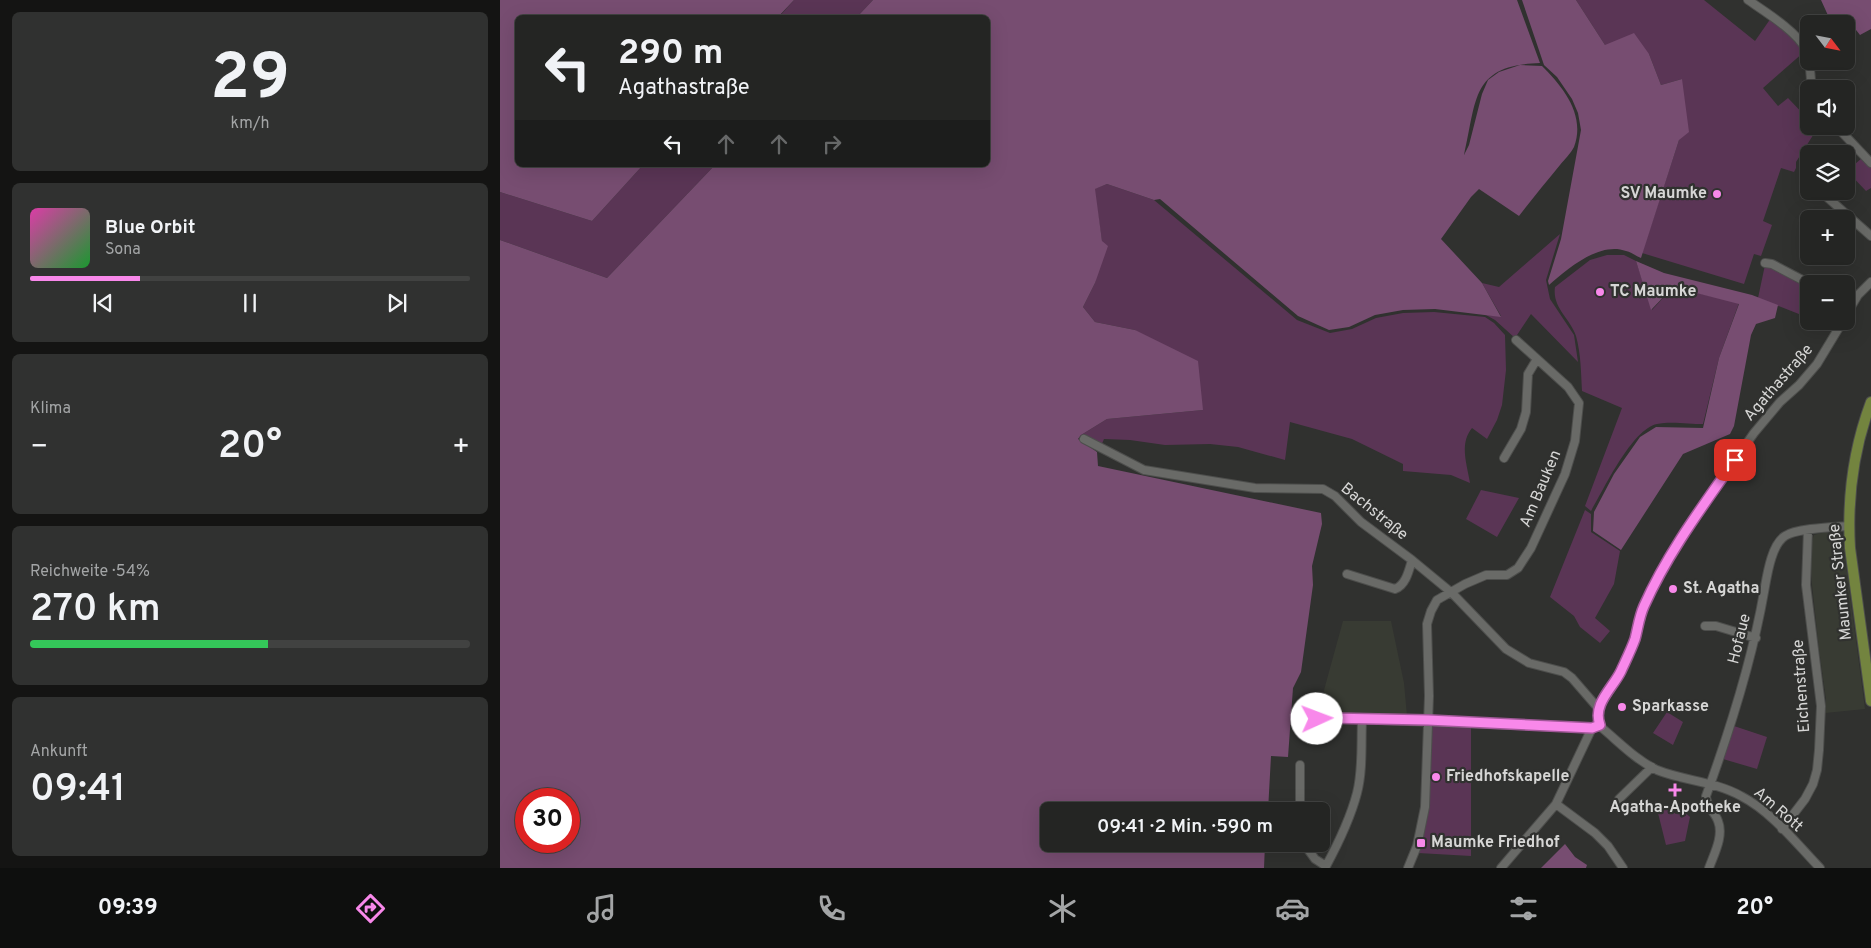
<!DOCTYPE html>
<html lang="de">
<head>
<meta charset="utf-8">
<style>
	:root { --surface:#242523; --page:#303130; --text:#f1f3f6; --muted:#a3a5a6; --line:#414241; --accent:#f888ea }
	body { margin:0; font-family:Overpass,sans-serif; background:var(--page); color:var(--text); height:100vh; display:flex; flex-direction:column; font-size:19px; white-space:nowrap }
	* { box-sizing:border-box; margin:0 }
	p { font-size:16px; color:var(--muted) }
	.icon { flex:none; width:28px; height:28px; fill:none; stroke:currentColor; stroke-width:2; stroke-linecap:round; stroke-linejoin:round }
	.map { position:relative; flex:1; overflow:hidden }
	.side { display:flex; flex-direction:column; gap:12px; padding:12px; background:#141413; width:500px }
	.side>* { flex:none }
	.guide { position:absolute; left:15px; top:15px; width:475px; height:152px; border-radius:8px; box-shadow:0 5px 20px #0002,0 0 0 1px var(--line); background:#242523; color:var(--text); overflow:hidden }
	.needle { width:32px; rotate:122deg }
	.controls { position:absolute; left:1300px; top:15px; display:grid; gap:10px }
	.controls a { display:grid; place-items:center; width:55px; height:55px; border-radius:8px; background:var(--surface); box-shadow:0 5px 20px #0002,0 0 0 1px var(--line); font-size:25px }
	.speed { position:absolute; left:15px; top:788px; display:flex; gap:10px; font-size:25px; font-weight:700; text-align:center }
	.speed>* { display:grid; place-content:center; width:65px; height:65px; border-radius:50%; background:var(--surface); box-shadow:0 5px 20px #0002,0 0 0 1px var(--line); line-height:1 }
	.speed .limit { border:8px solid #d22; background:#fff; color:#111 }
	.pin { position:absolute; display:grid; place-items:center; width:42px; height:42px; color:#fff; margin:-21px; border-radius:10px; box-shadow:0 2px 8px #0006 }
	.me { position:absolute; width:55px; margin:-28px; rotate:88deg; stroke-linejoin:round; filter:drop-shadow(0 0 4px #0008) }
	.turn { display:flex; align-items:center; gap:18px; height:105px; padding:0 20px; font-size:22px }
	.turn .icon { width:65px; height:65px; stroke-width:2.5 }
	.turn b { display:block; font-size:35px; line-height:42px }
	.lanes { display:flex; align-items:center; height:48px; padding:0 20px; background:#0003; justify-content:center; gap:25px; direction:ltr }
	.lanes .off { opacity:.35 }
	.big { font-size:38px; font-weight:600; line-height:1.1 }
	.side .tile { flex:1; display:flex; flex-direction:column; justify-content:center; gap:8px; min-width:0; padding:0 18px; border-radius:8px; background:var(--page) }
	.side .dial { align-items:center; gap:0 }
	.dial b { font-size:65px; line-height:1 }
	.song { display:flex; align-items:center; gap:15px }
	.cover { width:60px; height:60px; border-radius:8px; background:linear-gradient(135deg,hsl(320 70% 55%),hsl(130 70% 35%)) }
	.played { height:5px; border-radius:2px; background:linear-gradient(90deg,var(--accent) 25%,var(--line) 25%) }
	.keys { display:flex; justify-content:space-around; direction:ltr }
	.heat { display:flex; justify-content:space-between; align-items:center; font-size:28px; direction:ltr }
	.charge { height:8px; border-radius:4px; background:linear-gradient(90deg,#34c759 54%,var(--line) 0) }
	.trip { position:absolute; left:540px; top:802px; width:290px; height:50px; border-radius:8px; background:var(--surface); box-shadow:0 5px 20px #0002,0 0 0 1px var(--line); font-weight:600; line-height:50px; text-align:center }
	.tab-bar { display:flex; height:80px; justify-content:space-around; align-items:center; background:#0e0f0e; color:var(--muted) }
	.tab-bar .icon { width:35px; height:35px }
	.tab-bar .selected { color:var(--accent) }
	.tab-bar b { font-size:22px; color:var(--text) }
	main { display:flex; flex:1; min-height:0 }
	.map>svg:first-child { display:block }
	.built { fill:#383b33 }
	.green { fill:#5a3555 }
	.forest { fill:#774d71; fill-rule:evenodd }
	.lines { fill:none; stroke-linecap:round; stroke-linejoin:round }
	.minor-casing { stroke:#4d4e4c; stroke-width:10 }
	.major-casing { stroke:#4d4e4c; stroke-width:12 }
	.minor { stroke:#696a67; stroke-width:8 }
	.major { stroke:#73843f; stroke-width:10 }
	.route-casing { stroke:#a15898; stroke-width:12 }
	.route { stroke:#f888ea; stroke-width:9 }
	.poi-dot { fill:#f888ea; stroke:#30312f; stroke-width:2 }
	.labels { text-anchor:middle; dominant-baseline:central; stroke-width:4.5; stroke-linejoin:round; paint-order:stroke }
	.poi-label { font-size:16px; font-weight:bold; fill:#d6d6d5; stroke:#30312f; text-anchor:start }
	.street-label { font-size:16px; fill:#d6d6d5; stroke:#30312f }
</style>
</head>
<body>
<main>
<section class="side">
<div class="tile dial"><b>29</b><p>km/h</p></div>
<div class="tile">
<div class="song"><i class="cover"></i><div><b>Blue Orbit</b><p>Sona</p></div></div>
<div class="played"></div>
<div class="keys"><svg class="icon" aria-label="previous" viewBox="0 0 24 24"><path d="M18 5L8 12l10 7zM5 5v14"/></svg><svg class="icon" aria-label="pause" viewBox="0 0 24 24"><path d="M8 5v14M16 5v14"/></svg><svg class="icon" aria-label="next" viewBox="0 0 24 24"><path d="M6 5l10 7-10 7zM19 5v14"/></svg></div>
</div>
<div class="tile"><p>Klima</p>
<div class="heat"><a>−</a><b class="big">20°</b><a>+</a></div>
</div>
<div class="tile"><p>Reichweite · 54%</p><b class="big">270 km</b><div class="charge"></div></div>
<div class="tile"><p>Ankunft</p><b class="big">09:41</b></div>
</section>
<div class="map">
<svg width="1371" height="868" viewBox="0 0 1371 868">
	<rect width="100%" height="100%" fill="#30312f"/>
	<path class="built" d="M1325,532l17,2 23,175 -40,4 1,-14 -7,-50 -7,-65 -1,-19 1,-24 2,-6z
		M843,621h48l13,62 3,33 -82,-1 -1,-25z"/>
	<path class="green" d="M294,0h79l-16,17 -79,1z
		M1076,0h128l51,41 16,-23 18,16 15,18 -41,36 15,18 10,-8 21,22v6h6l2,3 -21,33v6l-2,4 -13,-4 -18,53 9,4 -11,31 -7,-2 -10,30 -102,-31 37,-113 3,-61 -21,6 -12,-31 -44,-9z
		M1362,158l9,9v21l-5,3 -19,-20z
		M143,165h72l-108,113 -107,-38v-48l92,29z
		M607,184l47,16 143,120 33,13 22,-4 24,-11 27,-5 31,-1 51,5 9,6 11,12 1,35 -4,35 -5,15 -10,19 -15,-11c-13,16 -5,36 -2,55l-19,-8 -48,-4v-7l-51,-25 -62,-17 -5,38 -47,-13 -28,-3 -45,1 -35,-5 -26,-1 -3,7 -20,-11 26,-16 96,-9 -68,-80 -40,-8 -12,-15 12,-24 7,-42 -8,-52z
		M1060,234l-14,46 4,19 24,36 4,27 -47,-48 -16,24 -20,-18 -9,-5 15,1 -19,-33 17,4z
		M1107,255h17l12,6 16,49 21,-23 66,16 -20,55 -16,66c-13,0 -33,-3 -46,0 -25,5 -53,65 -66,87l-6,-5 37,-98 -40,-17c-1,-18 -1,-37 -6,-55 -6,-18 -24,-28 -21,-49l35,-27z
		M1265,265l44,22v31l-51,-20z
		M981,490l38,8 -22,39 -31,-18z
		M1085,510l6,4v18l29,19 -6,33 -19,34 15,13 -10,12 -20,-16 -6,-11 -24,-19z
		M1167,712l16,10 -10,23 -20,-12z
		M1234,726l33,11 -10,32 -34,-10z
		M932,727h39v129l-53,-3z
		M1155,801l21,13 5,-5 9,8 -5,24 -19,4z"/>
	<path class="forest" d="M0,0h294l-16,17 -260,1v147h125l-51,56 -92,-29z
		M373,0h644l23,63c-69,2 -63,36 -76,92l5,-10 13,-51 6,-14 11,-8 21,-7 22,1c21,21 44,49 32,81 -3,6 -10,13 -14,18 -14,17 -28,34 -41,51l-40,-27 -8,8 -30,42 41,44 19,34 -66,-8 -32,1 -28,5 -26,12 -20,3 -31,-14 -138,-117 -6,1 -47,-16 -12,5 7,52 6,5 -13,37 -12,24 12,15 40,8 63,31 5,49 -96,9 -26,16 -3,4 19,13 1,14 223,47 1,11 -10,42 1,19 -12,87 -8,16 -5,69 -17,-1 -3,55h-219v33h216l-1,24h-764v-628l107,38 108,-113h273v-147l-131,-1zM26,799h43v42h-43z
		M1022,0h54l29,45 29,-12 15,21 12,31 21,-6 7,53 -10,8 -38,118c-5,-2 -10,-6 -15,-7 -26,-10 -59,18 -77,34l-1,-4 13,-42 20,-109 -3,-17 -6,-14 -15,-22 -13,-12z
		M1321,0h50v29l-11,6 -15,-19 -14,6z
		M1136,261l28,12 88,22 26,10 -3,13 -19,6 -5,11 -17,91 -4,8 -47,20 -62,96 -28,-19 1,-19 20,-38 26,-37 16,-10 47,1 16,-70 20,-54 -66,-17 -22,23z
		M1065,844l10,13 12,8 -1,3h-45z"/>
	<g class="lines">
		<g class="minor-casing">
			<path id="minor" d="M1248,0c16,11 50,32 58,50 5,11 4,27 6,39
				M1336,126l35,37
				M1328,198l43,38
				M1265,263l7,1 38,20
				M1346,315l12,-20 13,-13
				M584,439l60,31 111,18 68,1 12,7 26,26 51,38 40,33 54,56 23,14 35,9 8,6 26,30
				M1004,458l17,-29 5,-17 2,-38 9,-15
				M847,574l48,15c11,-4 14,-19 17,-29
				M1205,626h11l40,12
				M817,719l11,-1 264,10
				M1119,799l33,-32
				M1056,804l39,29 13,13 15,22
				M800,811v-46
				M1282,829l23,-30 8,-15 4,-14 2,-20 2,-44 -15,-121 2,-55
				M804,844l11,15 11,7
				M825,868c13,-24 25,-48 32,-75 6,-23 4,-49 5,-73
				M908,868l9,-22 8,-39 4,-111 -2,-72 4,-13 6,-11 28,-16 21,-9h21l11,-7 13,-20 34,-74 10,-33 4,-38 -11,-16 -52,-47
				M1001,868l55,-64 36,-76 4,-1
				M1209,868c5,-14 15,-32 9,-47 -3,-9 -12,-15 -12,-25 24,-66 46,-135 58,-204 3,-16 7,-47 21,-56 11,-8 49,-9 64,-10
				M1320,868c-24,-25 -48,-56 -79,-72 -27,-15 -57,-15 -84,-26 -21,-10 -38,-28 -55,-42l-4,-8v-12l22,-34 15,-34 9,-35 22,-41 28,-46 60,-85 26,-31 19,-17 18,-21 26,-43"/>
		</g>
		<g class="major-casing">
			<path id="major" d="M1371,402c-18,48 -24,95 -21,146l21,153"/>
		</g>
		<use href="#minor" class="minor"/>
		<use href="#major" class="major"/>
	</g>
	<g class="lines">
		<g class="route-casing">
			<path id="route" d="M817,719l11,-1 100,2 164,8 8,-3c-8,-21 13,-37 21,-54 5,-11 10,-21 14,-32 3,-11 4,-22 9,-33 23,-52 58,-99 91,-146"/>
		</g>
		<use href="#route" class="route"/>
	</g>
	<g class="poi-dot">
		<circle cx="1217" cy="194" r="5"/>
		<circle cx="1100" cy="292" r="5"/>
		<circle cx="1173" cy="589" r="5"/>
		<circle cx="1122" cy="707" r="5"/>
		<circle cx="936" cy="777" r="5"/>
		<path d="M1172.5 782.5h5v5h5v5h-5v5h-5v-5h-5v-5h5z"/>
		<rect x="916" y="838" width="10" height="10" rx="2.5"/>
	</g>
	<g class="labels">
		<g class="poi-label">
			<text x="1207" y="194" text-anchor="end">SV Maumke</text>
			<text x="1110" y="292">TC Maumke</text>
			<text x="1183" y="589">St. Agatha</text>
			<text x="1132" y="707">Sparkasse</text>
			<text x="946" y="777">Friedhofskapelle</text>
			<text x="1175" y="808" text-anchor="middle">Agatha-Apotheke</text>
			<text x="931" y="843">Maumke Friedhof</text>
		</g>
		<g class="street-label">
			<text transform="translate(1279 383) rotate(-49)">Agathastraße</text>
			<text transform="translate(1041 489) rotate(-67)">Am Bauken</text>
			<text transform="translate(874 512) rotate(39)">Bachstraße</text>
			<text transform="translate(1341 582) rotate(-96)">Maumker Straße</text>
			<text transform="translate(1240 639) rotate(-76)">Hofaue</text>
			<text transform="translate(1302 686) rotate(-94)">Eichenstraße</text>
			<text transform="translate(1278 810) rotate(41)">Am Rott</text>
		</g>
	</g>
</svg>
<div class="controls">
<a><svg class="needle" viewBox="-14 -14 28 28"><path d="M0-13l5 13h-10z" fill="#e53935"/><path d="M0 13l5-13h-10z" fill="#a3a5a6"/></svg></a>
<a><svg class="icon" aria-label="sound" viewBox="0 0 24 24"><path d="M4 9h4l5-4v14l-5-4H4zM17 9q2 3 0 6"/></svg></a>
<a><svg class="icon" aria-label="layers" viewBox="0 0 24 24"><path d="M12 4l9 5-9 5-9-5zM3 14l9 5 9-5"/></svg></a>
<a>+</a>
<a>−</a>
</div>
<div class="speed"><div class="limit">30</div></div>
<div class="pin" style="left:1235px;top:460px;background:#d93025"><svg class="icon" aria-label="arrive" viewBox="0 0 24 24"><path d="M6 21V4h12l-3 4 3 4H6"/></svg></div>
<svg class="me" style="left:817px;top:719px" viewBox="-20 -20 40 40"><circle r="19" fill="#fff"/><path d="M0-13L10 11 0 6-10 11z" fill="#f888ea"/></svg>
<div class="trip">09:41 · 2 Min. · 590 m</div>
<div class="guide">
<div class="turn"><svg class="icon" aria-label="left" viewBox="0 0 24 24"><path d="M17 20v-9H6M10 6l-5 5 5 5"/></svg><div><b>290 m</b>Agathastraße</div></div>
<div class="lanes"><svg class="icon" aria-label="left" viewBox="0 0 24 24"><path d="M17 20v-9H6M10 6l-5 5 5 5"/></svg><svg class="icon off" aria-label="ahead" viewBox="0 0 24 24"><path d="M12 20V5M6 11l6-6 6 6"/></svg><svg class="icon off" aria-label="ahead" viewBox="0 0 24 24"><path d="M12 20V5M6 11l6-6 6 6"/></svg><svg class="icon off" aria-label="right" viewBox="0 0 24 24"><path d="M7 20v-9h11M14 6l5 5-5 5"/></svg></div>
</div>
</div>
</main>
<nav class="tab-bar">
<b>09:39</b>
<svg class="icon selected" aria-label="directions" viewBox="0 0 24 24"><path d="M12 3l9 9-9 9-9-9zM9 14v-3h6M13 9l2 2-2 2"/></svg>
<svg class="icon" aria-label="music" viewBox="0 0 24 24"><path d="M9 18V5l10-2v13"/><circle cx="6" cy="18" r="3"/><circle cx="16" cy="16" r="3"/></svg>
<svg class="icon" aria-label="phone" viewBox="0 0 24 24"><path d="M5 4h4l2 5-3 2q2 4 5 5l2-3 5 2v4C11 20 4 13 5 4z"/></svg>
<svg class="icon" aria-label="climate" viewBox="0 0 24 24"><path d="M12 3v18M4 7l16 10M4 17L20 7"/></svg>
<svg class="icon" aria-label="car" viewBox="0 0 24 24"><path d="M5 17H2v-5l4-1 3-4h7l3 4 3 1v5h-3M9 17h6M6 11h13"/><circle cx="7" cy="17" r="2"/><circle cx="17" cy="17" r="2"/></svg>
<svg class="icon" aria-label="filters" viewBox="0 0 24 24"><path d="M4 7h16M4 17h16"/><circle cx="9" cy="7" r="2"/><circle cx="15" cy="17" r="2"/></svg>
<b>20°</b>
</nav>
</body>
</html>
